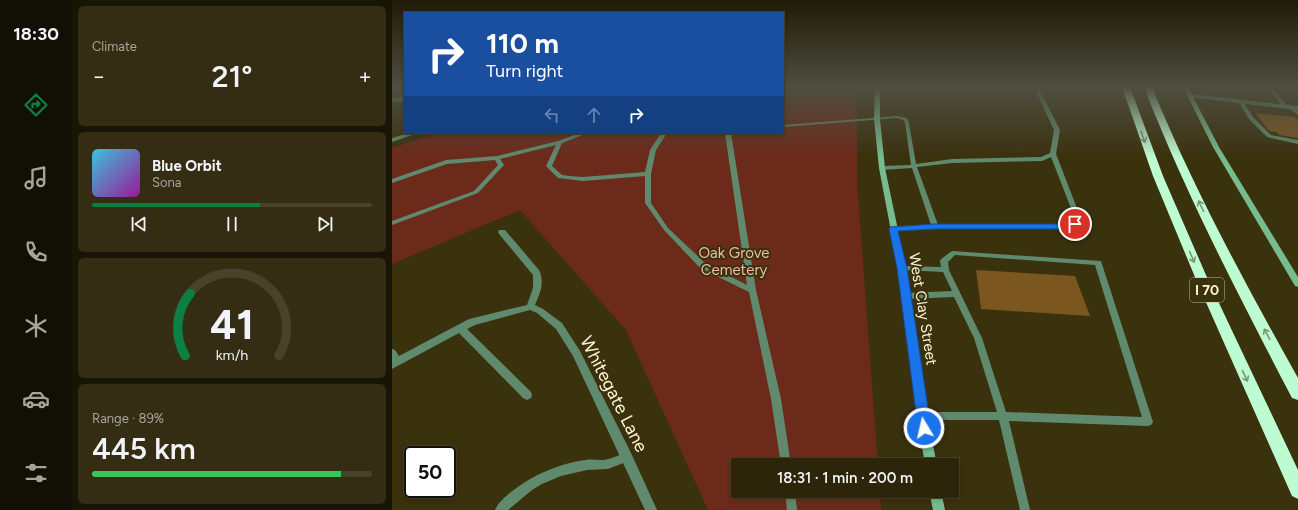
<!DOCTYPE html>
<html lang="en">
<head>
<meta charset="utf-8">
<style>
	:root { --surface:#2c250a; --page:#342d13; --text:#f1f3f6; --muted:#a6a59c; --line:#48422b; --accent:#0b8043 }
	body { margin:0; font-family:Figtree,sans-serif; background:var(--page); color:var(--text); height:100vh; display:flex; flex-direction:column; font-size:15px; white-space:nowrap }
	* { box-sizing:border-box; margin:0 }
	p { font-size:13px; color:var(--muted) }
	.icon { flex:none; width:22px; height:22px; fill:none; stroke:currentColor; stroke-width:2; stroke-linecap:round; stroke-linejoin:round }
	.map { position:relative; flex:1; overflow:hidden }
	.sheet { display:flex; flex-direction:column; gap:6px; padding:6px; background:#181406; width:320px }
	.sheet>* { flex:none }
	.banner { position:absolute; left:12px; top:12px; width:380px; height:122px; border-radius:0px; box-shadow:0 2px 6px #0003,0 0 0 1px var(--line); background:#1a4fa0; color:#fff; overflow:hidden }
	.speed { position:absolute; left:12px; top:446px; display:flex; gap:8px; font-size:20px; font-weight:700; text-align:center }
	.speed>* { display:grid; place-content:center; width:52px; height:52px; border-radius:50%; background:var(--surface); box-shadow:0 2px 6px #0003,0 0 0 1px var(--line); line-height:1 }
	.speed .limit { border:2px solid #111; border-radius:6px; background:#fff; color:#111 }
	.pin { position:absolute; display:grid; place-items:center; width:34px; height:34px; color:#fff; margin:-17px; border:2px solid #fff; border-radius:50%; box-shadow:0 1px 4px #0007 }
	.me { position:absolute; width:44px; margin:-22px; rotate:351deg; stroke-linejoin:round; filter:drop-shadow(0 0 3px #0008) }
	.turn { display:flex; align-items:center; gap:14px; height:84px; padding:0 16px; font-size:18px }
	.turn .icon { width:52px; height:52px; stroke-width:2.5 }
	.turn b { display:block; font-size:28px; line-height:34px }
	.lanes { display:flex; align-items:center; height:38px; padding:0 16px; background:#0003; justify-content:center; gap:20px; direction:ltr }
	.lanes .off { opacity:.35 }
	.big { font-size:30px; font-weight:600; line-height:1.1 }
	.sheet .widget { flex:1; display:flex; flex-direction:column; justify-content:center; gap:6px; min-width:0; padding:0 14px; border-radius:6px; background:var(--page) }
	.sheet .dial { align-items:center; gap:0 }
	.dial svg { height:104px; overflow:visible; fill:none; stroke:var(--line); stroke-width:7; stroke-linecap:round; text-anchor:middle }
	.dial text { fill:var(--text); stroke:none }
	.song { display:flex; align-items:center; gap:12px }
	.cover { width:48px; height:48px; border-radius:6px; background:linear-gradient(135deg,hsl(190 70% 55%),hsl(300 70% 35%)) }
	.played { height:4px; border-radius:2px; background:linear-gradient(90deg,var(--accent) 60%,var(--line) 60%) }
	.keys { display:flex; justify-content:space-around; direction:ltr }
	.heat { display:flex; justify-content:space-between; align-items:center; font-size:22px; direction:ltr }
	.charge { height:6px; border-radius:3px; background:linear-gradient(90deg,#34c759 89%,var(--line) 0) }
	.trip { position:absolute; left:339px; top:458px; width:228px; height:40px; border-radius:0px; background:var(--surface); box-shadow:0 2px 6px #0003,0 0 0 1px var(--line); font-weight:600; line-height:40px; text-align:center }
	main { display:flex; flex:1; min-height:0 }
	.tabs { display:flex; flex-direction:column; width:72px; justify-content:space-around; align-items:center; background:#120f04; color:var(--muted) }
	.tabs .icon { width:28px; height:28px }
	.tabs .active { color:var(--accent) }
	.tabs b { font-size:18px; color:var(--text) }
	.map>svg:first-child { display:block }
	.green { fill:#6c2a1a }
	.building { fill:#7b571f }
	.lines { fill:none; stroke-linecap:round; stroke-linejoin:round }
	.lane { fill:#608a6e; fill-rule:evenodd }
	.street { fill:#608a6e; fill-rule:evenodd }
	.secondary { fill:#77bc8f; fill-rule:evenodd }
	.highway { fill:#bdfcd1; fill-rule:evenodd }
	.oneway { stroke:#7c966f }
	.route { fill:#1a73e8; stroke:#114b97 }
	.labels { text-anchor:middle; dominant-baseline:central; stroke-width:4; stroke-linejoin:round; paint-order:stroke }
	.shield { fill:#3a310d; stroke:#c3ba98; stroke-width:1 }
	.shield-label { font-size:14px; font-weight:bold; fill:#fef5d4 }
	.park-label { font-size:15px; fill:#f0b8a9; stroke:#3a310d }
	.street-label { font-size:15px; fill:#fef5d4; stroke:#3a310d }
	.near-street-label { font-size:18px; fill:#fef5d4; stroke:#3a310d }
</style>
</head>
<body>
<main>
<nav class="tabs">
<b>18:30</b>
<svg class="icon active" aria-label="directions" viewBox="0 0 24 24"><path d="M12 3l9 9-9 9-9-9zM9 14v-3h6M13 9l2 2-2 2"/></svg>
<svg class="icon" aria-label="music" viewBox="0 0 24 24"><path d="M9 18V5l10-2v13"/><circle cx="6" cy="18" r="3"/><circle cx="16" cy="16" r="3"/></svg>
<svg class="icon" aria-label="phone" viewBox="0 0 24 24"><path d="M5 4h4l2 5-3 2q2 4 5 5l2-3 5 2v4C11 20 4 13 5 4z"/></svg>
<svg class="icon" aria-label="climate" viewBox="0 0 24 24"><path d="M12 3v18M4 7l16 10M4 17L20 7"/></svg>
<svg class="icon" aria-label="car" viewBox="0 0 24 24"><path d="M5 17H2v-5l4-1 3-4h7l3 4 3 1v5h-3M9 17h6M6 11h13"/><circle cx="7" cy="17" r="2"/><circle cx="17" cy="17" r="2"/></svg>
<svg class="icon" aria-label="filters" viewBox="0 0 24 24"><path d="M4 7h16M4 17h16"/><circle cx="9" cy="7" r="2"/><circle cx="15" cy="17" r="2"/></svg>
</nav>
<section class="sheet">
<div class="widget"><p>Climate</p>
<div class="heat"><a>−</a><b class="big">21°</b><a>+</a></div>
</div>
<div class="widget">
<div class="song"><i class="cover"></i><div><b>Blue Orbit</b><p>Sona</p></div></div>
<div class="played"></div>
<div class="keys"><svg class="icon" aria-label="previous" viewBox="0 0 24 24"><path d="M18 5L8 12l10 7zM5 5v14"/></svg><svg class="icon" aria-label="pause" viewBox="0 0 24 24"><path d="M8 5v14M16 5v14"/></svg><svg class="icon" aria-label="next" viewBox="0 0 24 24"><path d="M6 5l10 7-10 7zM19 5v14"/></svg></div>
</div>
<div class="widget dial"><svg viewBox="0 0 100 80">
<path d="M14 69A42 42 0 1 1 86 69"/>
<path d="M14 69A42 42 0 0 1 18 21" stroke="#0b8043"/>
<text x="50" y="56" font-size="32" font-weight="700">41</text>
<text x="50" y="72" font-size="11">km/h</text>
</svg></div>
<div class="widget"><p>Range · 89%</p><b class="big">445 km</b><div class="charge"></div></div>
</section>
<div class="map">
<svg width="906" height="510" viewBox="0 0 906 510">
	<rect width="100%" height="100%" fill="#3a310d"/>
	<path class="green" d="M391,87h74v94l21,284h-140v26h142l1,19h-173l-82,-180 -106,-120 -128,54v-116l47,-15h344z"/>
	<path class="building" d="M863,113l40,4 3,3v18l-19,-3 -2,-3 -8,-1z
		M584,270l99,6 15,40 -109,-7z"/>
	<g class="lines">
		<path class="lane" d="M642,87h4l22,43 -4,24 24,62 -3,9 -14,4h-128l-44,1 -1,-1 3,-2 38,-2 -19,-57 -30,2 -3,-2 3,-2 29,-1 -6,-42 -2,-3 -6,-2 -114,9v-2l114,-9 10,2 2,5 7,41 36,-5 89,-2 9,-4 4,-23zM659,157l23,59 -2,7 -9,2h-125l-21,-58 35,-4 90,-2z
			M875,87h4l16,18v2h-4z
			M846,100h4l11,17 18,18 27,5v4l-31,-7 -18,-18 -11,-18z
			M897,106h4l5,5v4l-9,-7z
			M188,133h8l-26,10 -10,23 10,9 7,1 14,1 62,-5 5,-22 11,-17h6l-11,17 -5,24v29l17,25 38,36 41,21 -22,-152h6l25,157 25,109 10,66h-10l-10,-66 -22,-107 -49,-24 -36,-38 -19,-27v-27l-62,5 -25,-3 -12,-12 10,-21 -56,14 4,6 -26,28 -86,32v-4l82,-30 24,-26 -3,-5 -48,4 -55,19v-4l54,-19 51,-4 61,-15z
			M560,251l149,10 52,161 -2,3 -3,1 -139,-5 21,89h-10l-21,-90h-77l-3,-1 -2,-3 2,-3 3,-1h75l-23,-74 -20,-41 -48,2 -3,-1 -1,-2 1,-2 3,-1 46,-2 -9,-19 -41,-2 -4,-2 4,-2 39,1 -1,-6 1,-2zM563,255l140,10 47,152 -136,-5 -24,-74 -33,-68 -1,-8z
			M235,452l4,2 1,3 -1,3 -23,9 -21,1 -26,6 -19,8 -10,6 -24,20h-13c3,-7 10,-13 16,-18 21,-17 47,-28 74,-32 6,-1 12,0 18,0 9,-1 16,-5 24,-8z
			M393,491h10l2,19h-10z"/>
		<path class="street" d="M798,94l108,12v4l-110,-13v-2z
			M13,97v4l-13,1v-4z
			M17,133h9l-26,9v-4z
			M107,230h6l34,40c6,13 1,23 -4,35l8,4 19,14 18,28 51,102 26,57h-12l-72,-154 -17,-27 -19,-16 -7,-3 -55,15 -8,4 64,63 1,3 -1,3 -4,2 -4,-2 -64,-65 -67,36v-20l3,1 4,6 70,-37 58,-14 6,-17v-13l-34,-41 -1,-2z"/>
		<path class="secondary" d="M483,87h5v32l5,49 21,100 21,148 10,49h-12l-8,-49 -19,-148 -19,-100 -5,-49z
			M791,87h5l31,60 79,130v10l-3,-1 -82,-139z
			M537,491h12l4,19h-12z"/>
		<path class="highway" d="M730,87h8l33,89 46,106 89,188v29l-6,-3 -95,-214 -44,-106z
			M752,87h8c41,101 93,196 146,291v22l-6,-2c-53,-102 -106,-203 -148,-311z"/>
	</g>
	<defs><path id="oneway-shaft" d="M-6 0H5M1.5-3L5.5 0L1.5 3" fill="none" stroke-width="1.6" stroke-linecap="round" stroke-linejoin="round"/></defs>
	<g class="oneway">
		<use href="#oneway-shaft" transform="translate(751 137) rotate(70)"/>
		<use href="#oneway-shaft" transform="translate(809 206) rotate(-116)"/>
		<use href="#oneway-shaft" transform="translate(800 257) rotate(67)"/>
		<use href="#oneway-shaft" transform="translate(875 334) rotate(-118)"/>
		<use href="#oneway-shaft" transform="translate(853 376) rotate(65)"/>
	</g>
	<linearGradient id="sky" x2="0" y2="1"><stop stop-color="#201b07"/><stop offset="0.55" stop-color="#4f4e40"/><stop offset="1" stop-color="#4f4e40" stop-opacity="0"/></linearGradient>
	<rect width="906" height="158" fill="url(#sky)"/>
	<path class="route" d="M683,221l4,3 -1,1 -14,4h-129l-37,2 9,37 24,160 -2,4 -5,2 -4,-2 -2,-4 -21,-160 -8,-39 1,-2 45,-3h128z"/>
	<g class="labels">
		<rect class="shield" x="798" y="278" width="34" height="24" rx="3"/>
		<g class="shield-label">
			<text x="815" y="290">I 70</text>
		</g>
		<g class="park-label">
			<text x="342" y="253">Oak Grove<tspan x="342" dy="17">Cemetery</tspan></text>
		</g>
		<g class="street-label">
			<text transform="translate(531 309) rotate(81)">West Clay Street</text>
		</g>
		<g class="near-street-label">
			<text transform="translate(222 394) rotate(63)">Whitegate Lane</text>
		</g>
	</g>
</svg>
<div class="speed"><div class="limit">50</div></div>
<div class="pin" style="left:683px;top:224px;background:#d93025"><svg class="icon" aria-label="arrive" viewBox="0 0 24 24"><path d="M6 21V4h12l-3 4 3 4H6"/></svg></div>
<svg class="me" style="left:532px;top:428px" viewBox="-20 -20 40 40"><circle r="17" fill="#1a73e8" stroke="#fff" stroke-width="3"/><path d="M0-11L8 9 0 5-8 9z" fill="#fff"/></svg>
<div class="trip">18:31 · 1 min · 200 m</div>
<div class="banner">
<div class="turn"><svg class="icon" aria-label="right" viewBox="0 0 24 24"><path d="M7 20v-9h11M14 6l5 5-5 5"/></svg><div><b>110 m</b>Turn right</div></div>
<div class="lanes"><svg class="icon off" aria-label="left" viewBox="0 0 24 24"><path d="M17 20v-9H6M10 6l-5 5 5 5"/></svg><svg class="icon off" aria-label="ahead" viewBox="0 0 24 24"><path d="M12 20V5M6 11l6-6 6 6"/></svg><svg class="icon" aria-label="right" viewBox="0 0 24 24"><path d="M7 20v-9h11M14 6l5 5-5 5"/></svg></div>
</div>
</div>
</main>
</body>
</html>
